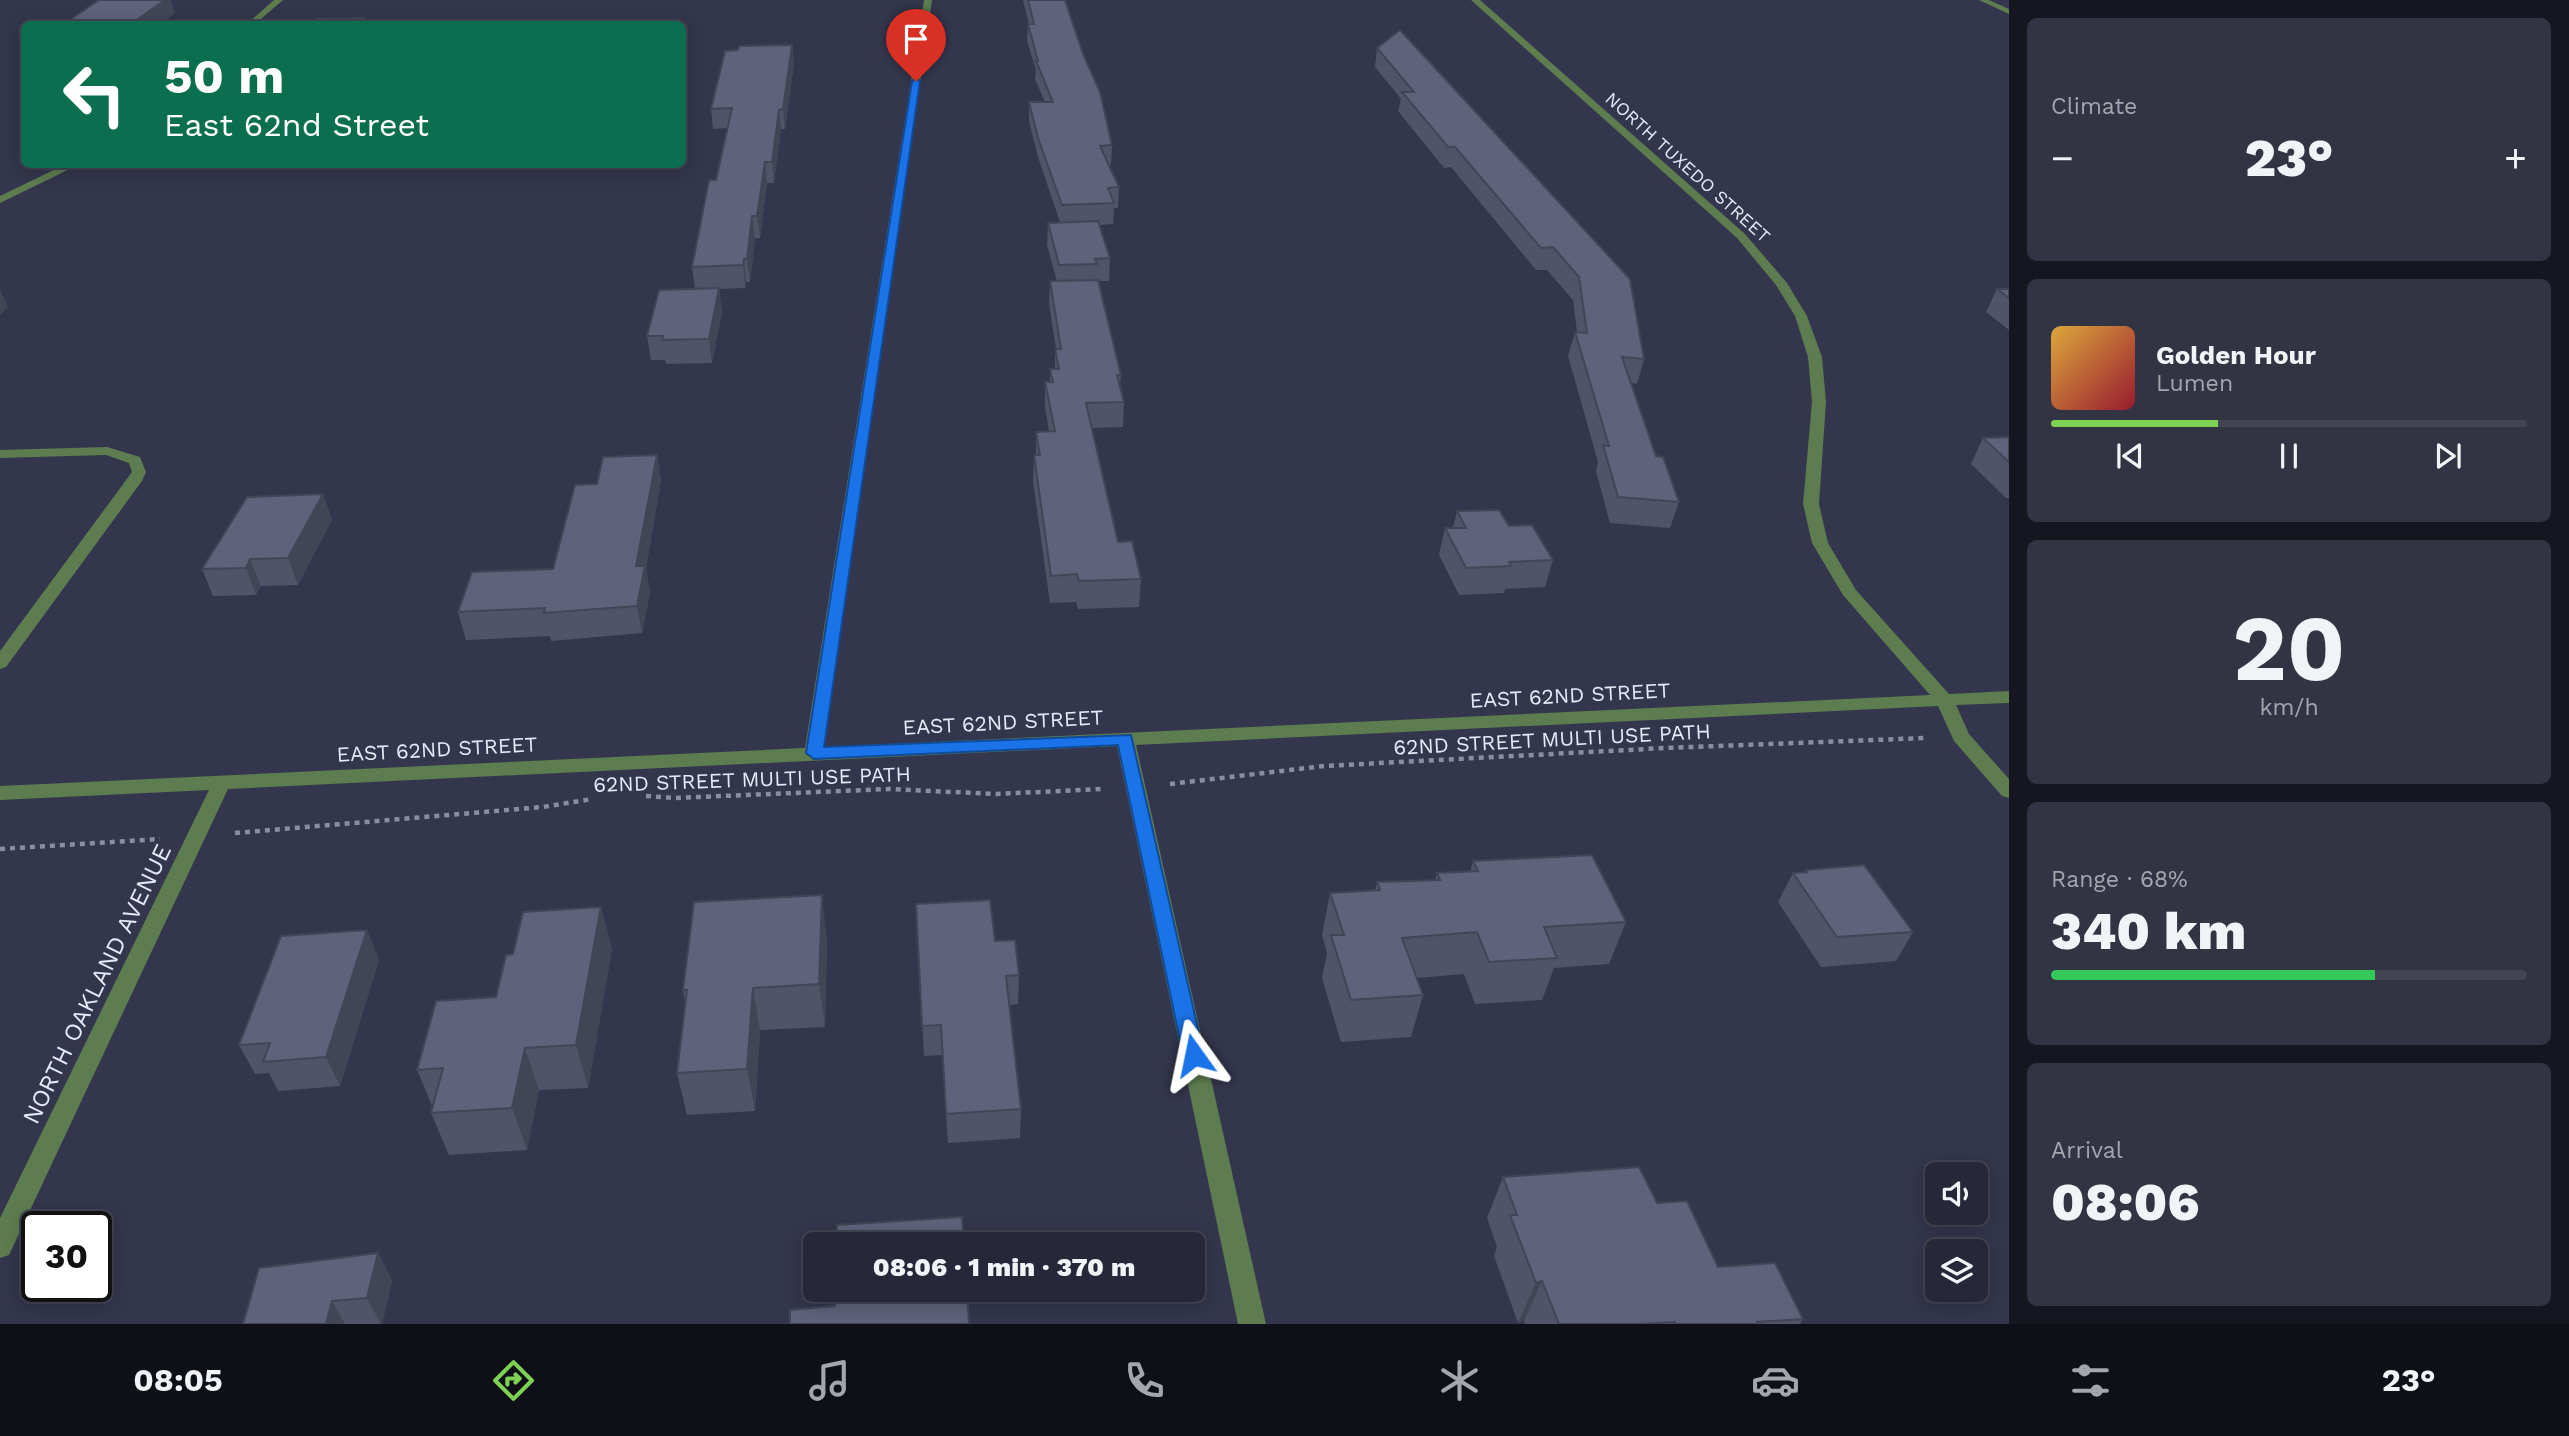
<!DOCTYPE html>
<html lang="en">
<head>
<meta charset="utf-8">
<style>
	:root { --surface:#262839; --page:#323444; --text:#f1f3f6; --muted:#a4a6ae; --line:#424453; --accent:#7ed153 }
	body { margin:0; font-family:"Work Sans",sans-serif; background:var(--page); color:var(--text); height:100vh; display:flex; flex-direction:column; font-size:26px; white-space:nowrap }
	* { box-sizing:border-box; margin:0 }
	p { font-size:23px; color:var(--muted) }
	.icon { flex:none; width:38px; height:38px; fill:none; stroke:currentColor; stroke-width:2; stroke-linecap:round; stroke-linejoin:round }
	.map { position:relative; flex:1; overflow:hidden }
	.details { display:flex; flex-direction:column; gap:18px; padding:18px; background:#15161f; width:560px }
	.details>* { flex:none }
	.hud { position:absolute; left:21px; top:21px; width:665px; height:147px; border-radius:10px; box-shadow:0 4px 18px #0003,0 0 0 2px var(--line); background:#0b6e4f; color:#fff; overflow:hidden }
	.buttons { position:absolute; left:1925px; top:1162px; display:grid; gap:14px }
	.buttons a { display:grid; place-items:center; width:63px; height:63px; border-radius:10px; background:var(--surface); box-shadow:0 4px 18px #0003,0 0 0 2px var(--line); font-size:35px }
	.speed { position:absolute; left:21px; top:1211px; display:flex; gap:14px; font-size:35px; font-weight:700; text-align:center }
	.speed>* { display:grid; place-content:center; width:91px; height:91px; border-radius:50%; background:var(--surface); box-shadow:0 4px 18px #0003,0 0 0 2px var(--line); line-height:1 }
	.speed .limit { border:4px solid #111; border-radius:10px; background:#fff; color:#111 }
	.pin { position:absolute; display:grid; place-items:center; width:60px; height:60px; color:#fff; margin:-72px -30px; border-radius:50% 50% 50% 0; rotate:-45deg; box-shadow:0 0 7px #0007 }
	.pin .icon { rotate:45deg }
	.me { position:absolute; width:77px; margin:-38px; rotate:348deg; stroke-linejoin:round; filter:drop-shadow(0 0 5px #0008) }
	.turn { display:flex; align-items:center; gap:24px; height:147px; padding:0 28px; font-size:32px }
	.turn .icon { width:91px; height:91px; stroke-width:2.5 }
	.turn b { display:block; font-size:49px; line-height:60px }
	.big { font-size:52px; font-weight:800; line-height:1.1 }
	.details .widget { flex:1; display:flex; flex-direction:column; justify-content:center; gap:10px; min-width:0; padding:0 24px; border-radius:10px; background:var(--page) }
	.details .dial { align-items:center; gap:0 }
	.dial b { font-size:91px; line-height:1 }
	.song { display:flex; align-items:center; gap:21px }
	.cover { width:84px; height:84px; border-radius:10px; background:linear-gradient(135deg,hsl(40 70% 55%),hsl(350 70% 35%)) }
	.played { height:7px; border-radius:4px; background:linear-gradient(90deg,var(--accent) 35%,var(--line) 35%) }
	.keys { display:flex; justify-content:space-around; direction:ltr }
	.heat { display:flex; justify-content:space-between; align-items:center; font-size:38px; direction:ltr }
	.charge { height:10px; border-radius:5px; background:linear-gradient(90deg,#34c759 68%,var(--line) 0) }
	.trip { position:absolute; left:803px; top:1232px; width:402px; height:70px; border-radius:10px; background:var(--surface); box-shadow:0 4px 18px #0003,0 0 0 2px var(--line); font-weight:800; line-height:70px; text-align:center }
	.tabs { display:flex; height:112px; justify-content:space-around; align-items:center; background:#0f1017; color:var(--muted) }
	.tabs .icon { width:49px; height:49px }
	.tabs .current { color:var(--accent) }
	.tabs b { font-size:32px; color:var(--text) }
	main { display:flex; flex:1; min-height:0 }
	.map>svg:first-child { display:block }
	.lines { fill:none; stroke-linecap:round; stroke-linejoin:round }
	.path { stroke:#8b8ea0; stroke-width:4.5; stroke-dasharray:5 5; stroke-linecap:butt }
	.minor { fill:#5d7c4f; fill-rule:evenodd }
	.wall { fill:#515469 }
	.shaded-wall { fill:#424555 }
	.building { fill:#5e627a; stroke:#424555; stroke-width:2 }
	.route { fill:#1a73e8; stroke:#114b97; stroke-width:2 }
	.labels { text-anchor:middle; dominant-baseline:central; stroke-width:7; stroke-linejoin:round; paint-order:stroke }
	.far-street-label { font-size:18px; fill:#e6e9f7; stroke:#33364c }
	.street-label { font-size:21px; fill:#e6e9f7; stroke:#33364c }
	.near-street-label { font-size:24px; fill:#e6e9f7; stroke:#33364c }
</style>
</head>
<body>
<main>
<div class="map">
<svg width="2009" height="1324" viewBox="0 0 2009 1324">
	<rect width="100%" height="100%" fill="#33364c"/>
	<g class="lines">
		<path class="path" d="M1170,784l154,-18 341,-18 261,-10
			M646,796l29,2 214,-9 107,5 106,-5
			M235,833l308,-26 49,-8
			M0,849l160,-10"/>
		<path class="minor" d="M274,0h9l-28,24h-8z
			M924,0h8l-108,747 1106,-52 -87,-100 -31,-52 -9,-39 9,-102 -4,-45 -13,-41 -19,-31 -39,-47 -266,-238h9l265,234 42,49 20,33 15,41 4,45 -7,102 9,39 28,47 93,104 60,-3v12l-53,2 13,29 40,45v19l-7,-2 -48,-55 -16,-35 -802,39 130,579h-28l-121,-578 -889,43 -219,466 -9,3v-40l209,-428 -209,10v-14l805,-38z
			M1979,0h10l20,9v5z
			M66,164h14l-80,39v-7z
			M107,447l33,10 6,15 -4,9 -136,186 -6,2v-18l132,-179 -3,-9 -23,-8 -106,3v-8z"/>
	</g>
	<path class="wall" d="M1023,0h42l47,145 -1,20h-2l10,22 -1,21h-4l-1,16 -14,1 11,33 -1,23h-11l23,94 -1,13 4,14 -1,25 -31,1 26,114 23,37 -2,28 -61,2 -2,-7 -26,1 -17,-122 1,-26h2v-23l13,-1 -4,-24v-25h5v-13h5v-20h1l-7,-45 1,-23h7l-10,-36 1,-22 12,-1 -22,-65 -9,-36v-19h16l-10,-23 1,-9 -9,-29 1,-17h1z
		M1400,30l244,329 -7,25 -6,-1 25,73 23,46 -9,26 -60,-5 -14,-52 2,-9 -30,-106 7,-24h2l-4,-32 -26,-30h-11l-85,-103 -7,1 -46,-57 3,-12 -26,-32 2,-19z
		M792,45l2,19 -9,65h-4l-7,54h-7l-7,55h-5l-5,44h-4l-1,6 -26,1 3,23 -10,51 -46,1 -1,-4h-14l-4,-24 48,-47 -3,-22 24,-87 12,-52 -15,1 -2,-20 27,-59z
		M1997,289h12v41l-23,-18z
		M2009,437v61h-3l-35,-34 12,-26z
		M657,455l4,26 -15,87 4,25 -8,40 -91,8 -1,-5 -84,4 -8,-28 95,-43 44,-85z
		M323,494l9,26 -34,65 -37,1 -5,9 -43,1 -11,-27z
		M1457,511l52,15 44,34 -8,27 -40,2 -1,4 -45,2 -20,-40 6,-27h8z
		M1473,861l153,61 -17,42 -55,4 -12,32 -67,4 -11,-30 -47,4 6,17 -12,42 -70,5 -19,-64 5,-25 -5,-18 8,-42 45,-2 2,-9 58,-2 2,-7 33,-1z
		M1806,870l107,62 -17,29 -75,6 -43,-65 15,-29h12z
		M916,904l79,37 24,34 -1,29 -9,1 12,104 -1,29 -72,5 -6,-88 -18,1z
		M601,907l11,42 -24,139 -49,2 -12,60 -78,5 -18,-42 2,-5 -16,-38 79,-73 17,-43z
		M367,930l12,30 -39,126 -62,5 -9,-18 -14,1 -16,-29z
		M827,938l-2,89 -65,3 -5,81 -68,4 -10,-42 8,-71 -2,-12z
		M1503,1177l154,26 61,64 85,52 -3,5h-275l-1,-3 -6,2 -24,-67 3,-9 -10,-29z
		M378,1253l14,28 -10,43h-139z"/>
	<path class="shaded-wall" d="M165,0h6l4,13 -14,11h-30z
		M365,18l2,6h-8z
		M792,45l2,19 -9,65 -2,-20z
		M779,110l2,19 -7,54 -2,-21z
		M765,162l2,21 -7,55 -3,-22z
		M752,216l3,22 -5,44 -3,-23z
		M744,259l2,23 -1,6 -2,-23z
		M719,288l3,24 -10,51 -3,-24z
		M0,289l8,18 -8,8z
		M657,455l4,26 -15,87 4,25 -8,40 -5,-27 -1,-40z
		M323,494l9,26 -34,65 -10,-27z
		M250,559l11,27 -5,9 -10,-27z
		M822,895l5,43 -2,89 -6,-43z
		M601,907l11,42 -24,139 -12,-43z
		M367,930l12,30 -39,126 -14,-29z
		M753,988l7,42 -5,81 -8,-42z
		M525,1048l14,42 -12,60 -15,-42z
		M378,1253l14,28 -10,43h-1l-14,-26z
		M1542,1281l-18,40 -6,2 18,-40z
		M332,1301l13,23h-19z"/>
	<path class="building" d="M99,0h66l-34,24h-67z
		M1028,0h37l18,54 17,38 12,53 -12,1 19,41 -11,1 6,15 -52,2 -24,-67 -9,-36h24l-17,-41h2l-10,-37h6z
		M365,18l-6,6h-49l6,-5z
		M1400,30l230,249 14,80 -22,-2 34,99 7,1 16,45 -61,-5 -15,-52 6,1 -34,-114 12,1 -8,-56 -26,-30 -12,1 -86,-101h-7l-46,-55h12l-37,-44z
		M792,45l-9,64 -4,1 -7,52h-7l-8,54h-5l-5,43h-3l-1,6 -51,2 17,-87h7l16,-72 -21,1 14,-58 13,-1 1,-4z
		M1098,221l12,37 -15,1 2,5 -38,1 -11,-42z
		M1098,280l23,95h-4l7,27 -38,1 32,139 14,-1 9,38 -62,2 -2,-7 -26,2 -17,-121h6l-4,-23 19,-1 -10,-49h8l-3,-13h9l-4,-20h6l-11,-68z
		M719,288l-10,51 -47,1 1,-4h-16l12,-46z
		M1997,289h12v9z
		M2009,437v25l-26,-24z
		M657,455l-21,111h9l-8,40 -93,7 1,-5 -87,4 14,-40 81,-3 22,-84 22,-1 6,-27z
		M323,494l-35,64 -38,1 -4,9 -44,1 45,-72z
		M1499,510l10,16 23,-1 21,35 -44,2 2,4 -45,2 -21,-40h21l-9,-17z
		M1592,855l34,67 -82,5 13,31 -68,4 -12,-30 -75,6 21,57 -72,5 -20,-65h13l-14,-42 50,-3 -3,-8 63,-2 -3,-7 41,-2 -5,-10z
		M1864,865l49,67 -76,5 -44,-64 14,-1 -1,-2z
		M822,895l-3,89 -66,4 -6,81 -70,4 10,-83h-4l11,-88z
		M990,900l5,41 20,-1 4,35 -13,1 15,133 -75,5 -5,-89 -19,1 -6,-122z
		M601,907l-25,138 -51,3 -13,60 -81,5 12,-45 -26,2 19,-69 60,-4 10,-42 7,-1 10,-42z
		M367,930l-41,127 -63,5 7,-19 -31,2 42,-109z
		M1639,1167l18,36 30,-2 31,66 57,-4 28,56 -46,3v2h-81l-1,-2 -34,2h-82l-17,-43 -6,2 -26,-68h7l-14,-38z
		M962,1217l2,27h-127v-19z
		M378,1253l-11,45 -35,3 -6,23h-83l16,-56z
		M836,1290h131l2,34h-179v-14l45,-4z"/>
	<path class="route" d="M916,78l4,3 -96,666 307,-12 73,320 -3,7 -7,2 -8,-2 -3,-7 -65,-310 -304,14 -8,-6 106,-672z"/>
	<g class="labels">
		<g class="far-street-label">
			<text transform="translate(1688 167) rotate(42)">NORTH TUXEDO STREET</text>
		</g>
		<g class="street-label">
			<text transform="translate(1570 695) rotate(-3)">EAST 62ND STREET</text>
			<text transform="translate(1003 722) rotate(-3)">EAST 62ND STREET</text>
			<text transform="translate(1552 739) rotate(-3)">62ND STREET MULTI USE PATH</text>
			<text transform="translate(437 749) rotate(-3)">EAST 62ND STREET</text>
			<text transform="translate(752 779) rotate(-2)">62ND STREET MULTI USE PATH</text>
		</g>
		<g class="near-street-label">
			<text transform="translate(97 984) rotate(-64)">NORTH OAKLAND AVENUE</text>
		</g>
	</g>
</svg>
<div class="buttons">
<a><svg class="icon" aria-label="sound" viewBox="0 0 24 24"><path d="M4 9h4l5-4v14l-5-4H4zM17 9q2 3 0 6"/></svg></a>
<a><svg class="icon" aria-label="layers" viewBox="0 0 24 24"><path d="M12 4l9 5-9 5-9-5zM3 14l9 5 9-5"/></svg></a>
</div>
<div class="speed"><div class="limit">30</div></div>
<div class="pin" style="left:916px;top:81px;background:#d93025"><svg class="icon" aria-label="arrive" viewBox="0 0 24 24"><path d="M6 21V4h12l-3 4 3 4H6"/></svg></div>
<svg class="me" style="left:1194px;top:1055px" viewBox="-20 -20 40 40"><path d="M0-17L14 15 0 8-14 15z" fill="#1a73e8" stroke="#fff" stroke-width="4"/></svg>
<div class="trip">08:06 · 1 min · 370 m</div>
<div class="hud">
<div class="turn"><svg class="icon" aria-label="left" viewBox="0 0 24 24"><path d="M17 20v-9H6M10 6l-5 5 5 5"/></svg><div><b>50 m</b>East 62nd Street</div></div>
</div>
</div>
<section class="details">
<div class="widget"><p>Climate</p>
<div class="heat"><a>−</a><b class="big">23°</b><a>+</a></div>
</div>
<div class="widget">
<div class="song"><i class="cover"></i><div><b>Golden Hour</b><p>Lumen</p></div></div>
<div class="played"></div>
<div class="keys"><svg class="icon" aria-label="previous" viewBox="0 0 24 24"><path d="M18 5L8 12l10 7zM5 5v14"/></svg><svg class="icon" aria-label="pause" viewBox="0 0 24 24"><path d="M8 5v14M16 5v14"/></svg><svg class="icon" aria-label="next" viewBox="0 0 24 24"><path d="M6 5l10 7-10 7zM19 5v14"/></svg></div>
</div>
<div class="widget dial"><b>20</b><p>km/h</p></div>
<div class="widget"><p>Range · 68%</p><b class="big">340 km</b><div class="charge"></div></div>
<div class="widget"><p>Arrival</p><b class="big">08:06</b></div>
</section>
</main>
<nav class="tabs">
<b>08:05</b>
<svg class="icon current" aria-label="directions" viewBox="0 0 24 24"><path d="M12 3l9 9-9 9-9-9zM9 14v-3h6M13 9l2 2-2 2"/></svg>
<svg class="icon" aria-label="music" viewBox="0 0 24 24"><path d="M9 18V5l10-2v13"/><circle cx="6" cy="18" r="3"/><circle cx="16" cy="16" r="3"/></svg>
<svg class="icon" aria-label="phone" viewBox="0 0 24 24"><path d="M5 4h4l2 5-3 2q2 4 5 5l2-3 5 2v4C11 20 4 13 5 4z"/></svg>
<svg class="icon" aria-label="climate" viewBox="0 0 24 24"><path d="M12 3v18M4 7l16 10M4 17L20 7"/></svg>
<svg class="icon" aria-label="car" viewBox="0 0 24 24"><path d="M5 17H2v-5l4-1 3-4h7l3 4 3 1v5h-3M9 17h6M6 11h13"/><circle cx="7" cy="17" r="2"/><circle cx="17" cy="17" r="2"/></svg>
<svg class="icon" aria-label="filters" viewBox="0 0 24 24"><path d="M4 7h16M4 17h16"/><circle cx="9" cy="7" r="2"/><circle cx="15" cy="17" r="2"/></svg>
<b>23°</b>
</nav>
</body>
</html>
